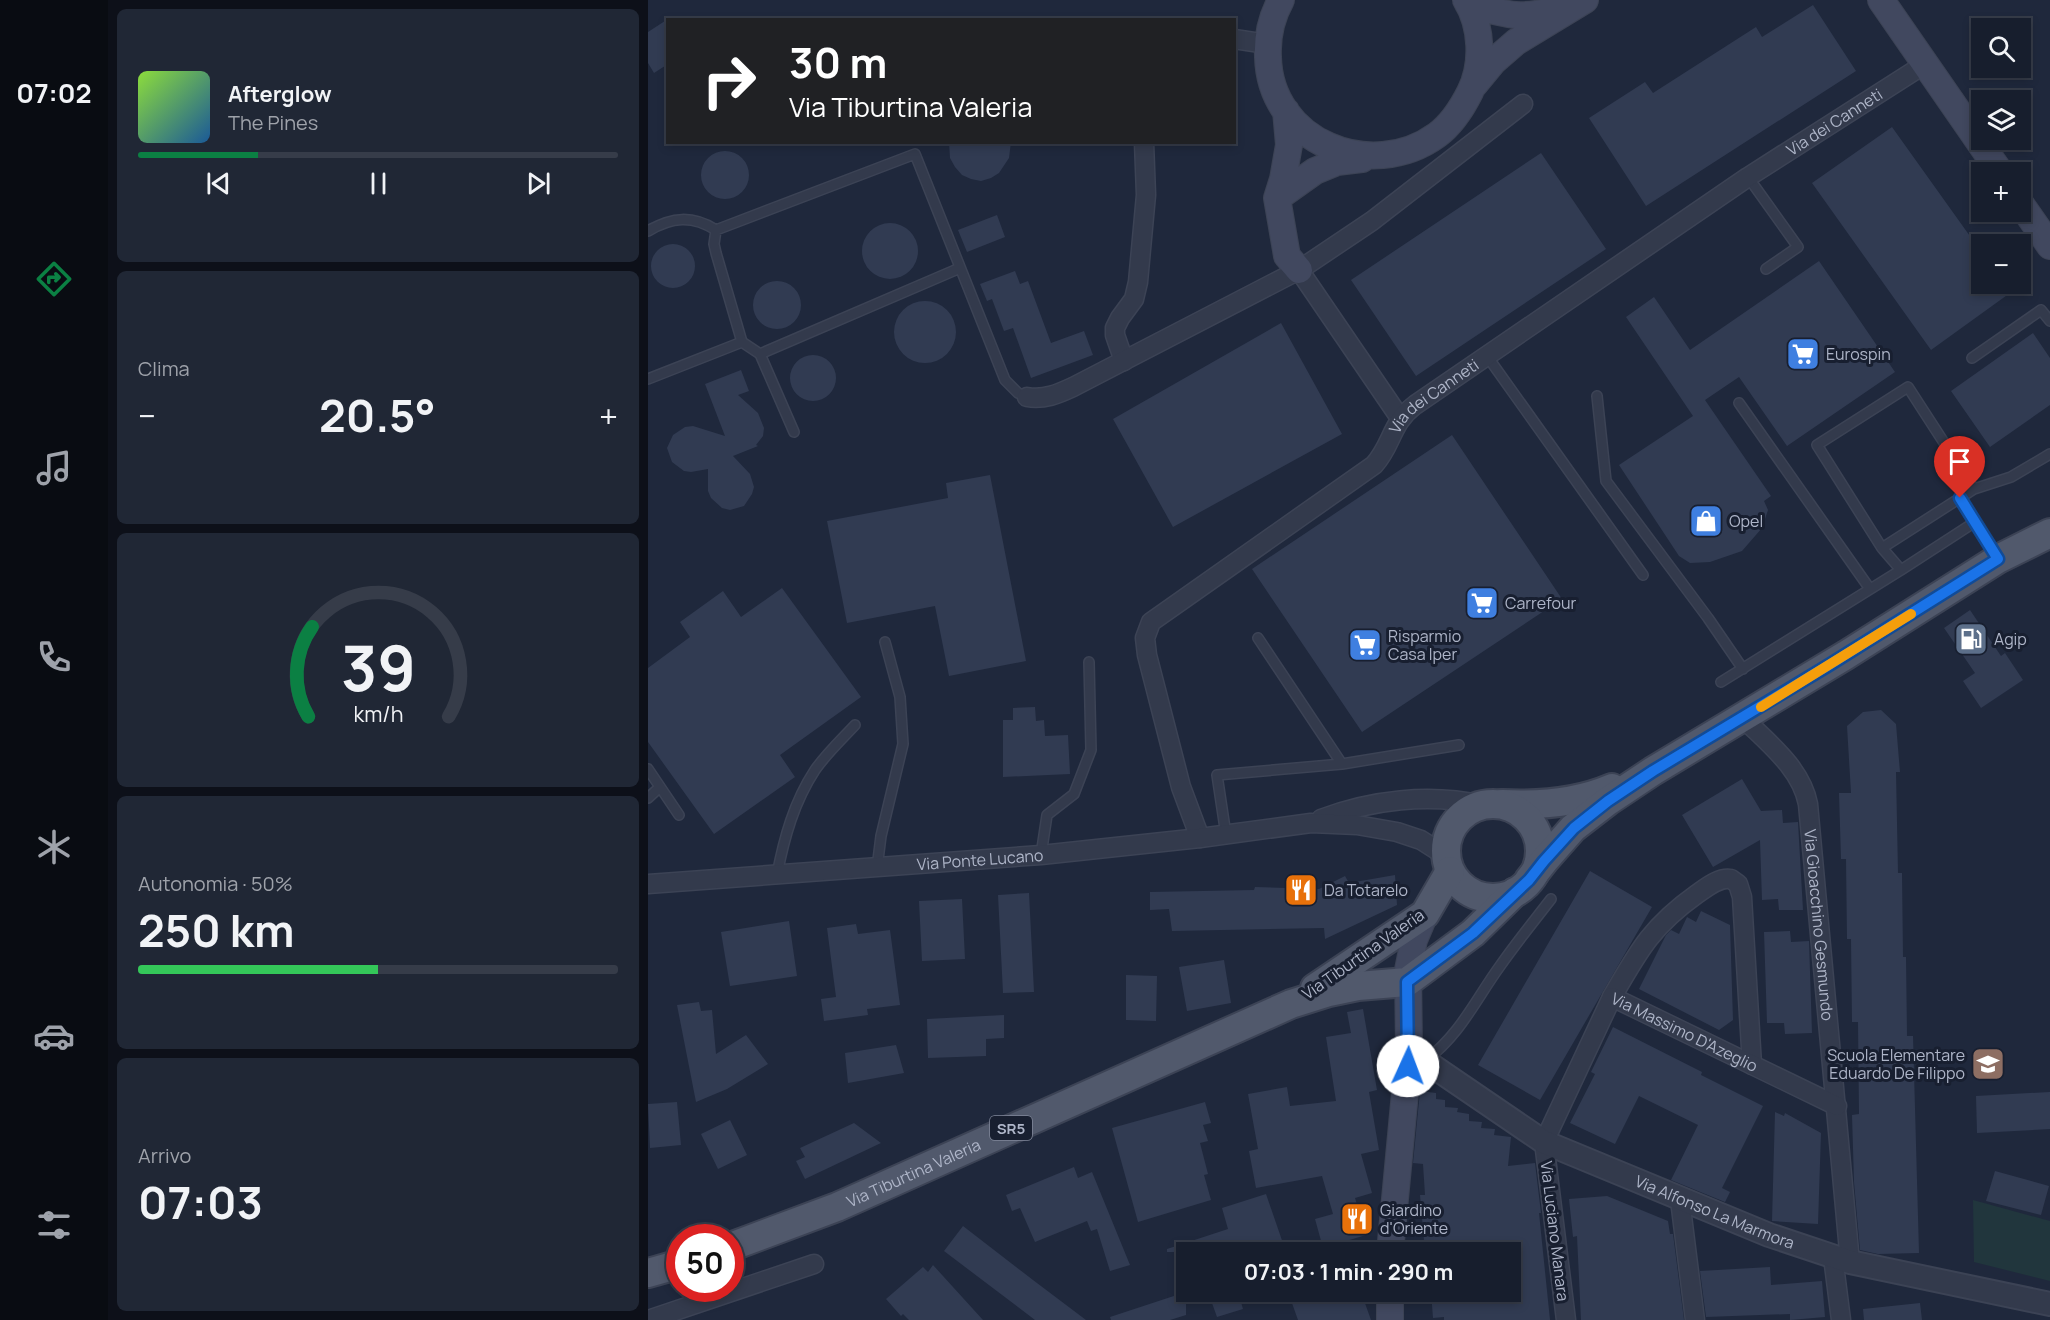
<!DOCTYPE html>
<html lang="it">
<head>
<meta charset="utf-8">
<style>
	:root { --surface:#171e2d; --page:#202735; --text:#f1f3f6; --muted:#9ea2aa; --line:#363c49; --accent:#0b8043 }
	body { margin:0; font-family:Manrope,sans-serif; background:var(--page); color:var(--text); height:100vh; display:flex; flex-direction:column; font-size:22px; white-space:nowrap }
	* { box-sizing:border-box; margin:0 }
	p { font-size:20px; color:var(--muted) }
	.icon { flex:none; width:33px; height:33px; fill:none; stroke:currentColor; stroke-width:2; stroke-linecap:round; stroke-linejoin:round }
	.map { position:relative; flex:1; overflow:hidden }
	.drawer { display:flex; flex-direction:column; gap:9px; padding:9px; background:#0d1019; width:540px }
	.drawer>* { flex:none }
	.top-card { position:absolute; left:18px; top:18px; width:570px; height:126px; border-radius:0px; box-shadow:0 3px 9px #0003,0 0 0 2px var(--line); background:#202124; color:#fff; overflow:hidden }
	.controls { position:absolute; left:1323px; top:18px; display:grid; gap:12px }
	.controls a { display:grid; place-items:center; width:60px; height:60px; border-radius:0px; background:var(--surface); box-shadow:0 3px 9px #0003,0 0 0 2px var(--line); font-size:30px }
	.speed { position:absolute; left:18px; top:1224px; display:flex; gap:12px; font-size:30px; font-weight:700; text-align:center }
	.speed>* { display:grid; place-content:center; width:78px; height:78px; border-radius:50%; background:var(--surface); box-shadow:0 3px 9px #0003,0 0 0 2px var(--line); line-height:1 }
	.speed .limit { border:9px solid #d22; background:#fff; color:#111 }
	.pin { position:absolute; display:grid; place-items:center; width:51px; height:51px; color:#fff; margin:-62px -26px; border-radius:50% 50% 50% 0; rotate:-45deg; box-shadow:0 0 6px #0007 }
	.pin .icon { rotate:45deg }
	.me { position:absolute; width:66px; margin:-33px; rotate:2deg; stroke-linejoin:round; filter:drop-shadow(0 0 4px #0008) }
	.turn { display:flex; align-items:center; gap:21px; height:126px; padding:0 24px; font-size:27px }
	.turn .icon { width:78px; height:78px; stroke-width:2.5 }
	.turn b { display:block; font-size:42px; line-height:51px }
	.big { font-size:45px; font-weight:700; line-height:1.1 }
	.drawer .tile { flex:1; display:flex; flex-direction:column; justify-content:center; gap:9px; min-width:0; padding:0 21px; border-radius:9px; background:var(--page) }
	.drawer .dial { align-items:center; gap:0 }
	.dial svg { height:156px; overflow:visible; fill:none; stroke:var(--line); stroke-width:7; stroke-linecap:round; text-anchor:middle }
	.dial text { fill:var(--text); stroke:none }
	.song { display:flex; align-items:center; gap:18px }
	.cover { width:72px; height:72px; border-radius:9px; background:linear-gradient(135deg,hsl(90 70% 55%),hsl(210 70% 35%)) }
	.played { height:6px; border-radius:3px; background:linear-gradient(90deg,var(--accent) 25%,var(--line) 25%) }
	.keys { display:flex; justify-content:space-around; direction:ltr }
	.heat { display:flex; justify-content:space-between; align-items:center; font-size:33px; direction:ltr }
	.charge { height:9px; border-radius:4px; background:linear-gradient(90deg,#34c759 50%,var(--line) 0) }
	.trip { position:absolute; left:528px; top:1242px; width:345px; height:60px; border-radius:0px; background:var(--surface); box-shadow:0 3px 9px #0003,0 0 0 2px var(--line); font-weight:700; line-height:60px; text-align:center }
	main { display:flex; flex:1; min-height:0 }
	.dock { display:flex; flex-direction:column; width:108px; justify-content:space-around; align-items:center; background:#090c12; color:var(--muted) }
	.dock .icon { width:42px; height:42px }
	.dock .current { color:var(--accent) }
	.dock b { font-size:27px; color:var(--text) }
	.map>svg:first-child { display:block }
	.green { fill:#21363d }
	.building { fill:#313b52 }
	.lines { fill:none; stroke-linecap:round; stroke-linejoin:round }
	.service-casing { stroke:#3c4355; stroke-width:12 }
	.minor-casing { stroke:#3c4355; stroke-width:21 }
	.tertiary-casing { stroke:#3c4355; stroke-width:26 }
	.secondary-casing { stroke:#3c4355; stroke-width:28 }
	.primary-casing { stroke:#3c4355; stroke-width:32 }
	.service { stroke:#333a4c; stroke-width:9 }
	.minor { stroke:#333a4c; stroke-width:18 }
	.tertiary { stroke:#333a4c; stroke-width:22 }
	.secondary { stroke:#41485f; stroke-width:26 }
	.primary { stroke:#51596c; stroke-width:28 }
	.route-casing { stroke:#114b97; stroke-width:15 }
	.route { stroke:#1a73e8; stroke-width:10 }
	.slow { stroke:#f59e0b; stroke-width:10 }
	.labels { text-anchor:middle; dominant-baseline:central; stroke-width:6; stroke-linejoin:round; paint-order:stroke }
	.shield { fill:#181f30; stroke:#81889a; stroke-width:1.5 }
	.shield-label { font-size:15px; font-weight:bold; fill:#aeb5c8 }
	.street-label { font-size:16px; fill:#aeb5c8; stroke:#181f30 }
	.poi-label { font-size:16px; fill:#aeb5c8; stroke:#181f30; text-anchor:start }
</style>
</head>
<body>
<main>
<nav class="dock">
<b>07:02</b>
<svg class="icon current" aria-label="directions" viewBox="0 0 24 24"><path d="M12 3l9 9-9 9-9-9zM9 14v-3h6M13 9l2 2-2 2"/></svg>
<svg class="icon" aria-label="music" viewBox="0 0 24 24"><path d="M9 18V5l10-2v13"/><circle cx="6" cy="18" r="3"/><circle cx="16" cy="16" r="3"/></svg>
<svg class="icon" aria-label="phone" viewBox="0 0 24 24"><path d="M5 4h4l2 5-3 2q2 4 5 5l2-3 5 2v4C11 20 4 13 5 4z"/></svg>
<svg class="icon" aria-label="climate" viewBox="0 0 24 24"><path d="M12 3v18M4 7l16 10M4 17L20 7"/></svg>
<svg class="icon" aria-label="car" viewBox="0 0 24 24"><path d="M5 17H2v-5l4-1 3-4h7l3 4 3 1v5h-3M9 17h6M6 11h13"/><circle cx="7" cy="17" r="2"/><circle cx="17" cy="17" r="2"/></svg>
<svg class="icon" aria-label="filters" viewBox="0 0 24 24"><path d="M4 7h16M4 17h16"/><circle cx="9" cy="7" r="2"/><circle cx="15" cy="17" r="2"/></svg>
</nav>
<section class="drawer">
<div class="tile">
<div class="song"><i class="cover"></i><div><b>Afterglow</b><p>The Pines</p></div></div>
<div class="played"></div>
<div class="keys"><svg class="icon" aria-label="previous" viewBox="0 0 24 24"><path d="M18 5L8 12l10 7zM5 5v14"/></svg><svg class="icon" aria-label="pause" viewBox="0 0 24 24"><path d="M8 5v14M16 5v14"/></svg><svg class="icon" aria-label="next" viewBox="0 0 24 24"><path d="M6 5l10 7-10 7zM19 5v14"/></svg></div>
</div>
<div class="tile"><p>Clima</p>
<div class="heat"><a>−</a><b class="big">20.5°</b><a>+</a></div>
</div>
<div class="tile dial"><svg viewBox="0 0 100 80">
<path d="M14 69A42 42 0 1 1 86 69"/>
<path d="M14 69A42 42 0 0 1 16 23" stroke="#0b8043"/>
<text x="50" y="56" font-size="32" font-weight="700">39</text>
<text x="50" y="72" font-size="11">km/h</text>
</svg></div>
<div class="tile"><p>Autonomia · 50%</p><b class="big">250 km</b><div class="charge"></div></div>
<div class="tile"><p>Arrivo</p><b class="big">07:03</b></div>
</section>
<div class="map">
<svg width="1402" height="1320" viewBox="0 0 1402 1320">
	<rect width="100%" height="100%" fill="#1f283c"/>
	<path class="green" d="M1325,1200l77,21v60l-76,-19z"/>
	<path class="building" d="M1165,5l43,66 -210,135 -57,-88 56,-36 8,11 103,-66 6,10z
		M20,19v45l-14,9 -6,-10v-31z
		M1244,127l90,126v31h21l7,9 -79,57 -119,-167z
		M301,142h62l-2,16 -10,15 -8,5 -10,3 -10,-2 -9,-4 -7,-8 -5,-9z
		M53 175a24 24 0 1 1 48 0a24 24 0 1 1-48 0Z
		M893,153l65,96 -190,127 -65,-96z
		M349,215l8,22 -38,15 -9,-22z
		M214 251a28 28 0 1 1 56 0a28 28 0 1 1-56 0Z
		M3 266a22 22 0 1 1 44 0a22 22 0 1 1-44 0Z
		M1171,261l76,111 -108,74 -48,-69 -34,23 66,96 -7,5 4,9 -6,18 -20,23 -32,11 -20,1 -11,-7 -60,-91 74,-49 -67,-99 28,-20 36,53z
		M367,271l5,13 8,-3 23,62 33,-12 9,24 -62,23 -18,-50 -9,3 -12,-32 -5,2 -7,-17z
		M105 305a24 24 0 1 1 48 0a24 24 0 1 1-48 0Z
		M246 332a31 31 0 1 1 62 0a31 31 0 1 1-62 0Z
		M633,323l61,111 -169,93 -60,-108z
		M1385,333l17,25v47l-60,42 -39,-56z
		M142 378a23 23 0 1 1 46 0a23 23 0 1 1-46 0Z
		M93,370l8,21 -11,4 20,18 6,15 -1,8 -7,9 2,1 -25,10 17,18 4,13 -2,7 -8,12 -14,4 -8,-2 -11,-10 -3,-7v-22l-17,3 -7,-1 -12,-9 -5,-14 6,-13 12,-8 8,-1 32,10 -20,-52z
		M804,435l110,164 -200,133 -110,-163z
		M342,475l36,186 -77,15 -14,-70 -88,17 -20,-102 121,-23 -2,-15z
		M134,588l79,109 -81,58 15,22 -81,57 -66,-92v-74l42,-31 -10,-15 43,-31 18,26z
		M1322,610l31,46 4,-3 18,27 -42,28 -18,-27 12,-8 -31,-45z
		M387,707l1,14 8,-1 1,16 23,-1 2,39 -67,3v-57h10v-12z
		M1233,710l15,14 4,48h-4l2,101h4l1,84h3l1,79h6l6,217 -41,1 -18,-4 -6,-68 -2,-67 7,-1 -1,-92h-6l-1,-83h-4l-1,-80h-5l-2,-66h12l-4,-67 16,-14z
		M1094,779l19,32 21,-1 1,13 15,-1 5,88h-24l-1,-11 -16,1 -2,-60 -47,27 -31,-52z
		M942,871l62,36 -112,193 -62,-35z
		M747,875l2,30 -72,34 -1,-11 -152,3 -3,-22 -19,1v-18l104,-2 1,-3 64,2 26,-13 4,7z
		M381,893l5,99 -31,1 -5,-98z
		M314,899l3,60 -43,2 -3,-60z
		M1053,911l29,14 3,95 -14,10 -80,-41 27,-54 5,-5 8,4 8,-17 9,5z
		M141,921l8,55 -67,10 -9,-54z
		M208,924l2,10 32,-4 10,75 -33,4 1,6 -44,6 -3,-22 15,-2 -9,-69z
		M1142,931l1,11 18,-1 3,92 -27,1 -1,-11h-17l-3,-91z
		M576,960l7,43 -44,8 -8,-44z
		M478,975l31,1 -1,45 -30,-1z
		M51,1002l2,9 11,-1 4,44 30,-19 22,29 -41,25 -31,13 -19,-97z
		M715,1009l14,81 -8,2 10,58 -18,4 11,39 -17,5 11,37 -43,13 -8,-29 18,-5 -11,-38 -66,12 -7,-37 9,-2 -10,-55 39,-7 3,19 46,-5 -10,-64 25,-4 -4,-21z
		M356,1015v23l-18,1v17l-58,2 -1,-39z
		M965,1027l89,45 -1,3 62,31 -41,82 8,4 -5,10 -54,-22 27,-55 -59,-29 -24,48 -45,-21 25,-49 -4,-2z
		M248,1045l8,28 -56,10 -3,-30z
		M772,1091l16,2v6l9,1v7l13,1 -1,4 12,2v7l13,1 -1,6 14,1 -1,6 17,2 -3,29 27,-3 6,50h-2l11,107h-106v-3l-11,1 -2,-26h79v-40h-85l-5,-57h5l-2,-31 -10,-1z
		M1402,1092v37l-73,4 -1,-37z
		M29,1102l4,43 -31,3 -2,-44z
		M557,1102l6,21 -8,2 5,16 -8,2 8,31 -4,1 7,25 -73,22 -26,-94z
		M1127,1112l9,4 1,-3 36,20 -3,91 -46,-3z
		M82,1120l17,35 -29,14 -17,-35z
		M206,1123l27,20 -76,36 -9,-18 9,-4 -5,-9z
		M426,1167l4,11 14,-6 38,93 -20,6 -13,-42 -6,2 -4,-10 -52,21 -15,-34 -8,3 -6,-16z
		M1347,1171l54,15 -8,29 -55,-14z
		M618,1194l20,58h-119v-3l61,-20 -6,-21z
		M959,1196l61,25 2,13h3l11,86h-103l-4,-84 -4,1 -4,-38z
		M315,1226l70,54 53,40h-51l-91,-69z
		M285,1265l50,55h-74l-6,-6 -2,2 -15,-17 37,-32 5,5z
		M1122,1267l1,18 51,-4 3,36 -35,3v-6l-84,3 -6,-46z
		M538,1292v23l-16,5h-59l-1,-3z
		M560,1292h30l5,17 -26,8z
		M640,1292h73l10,28h-73z
		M1272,1303l2,17h-58l-1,-11z"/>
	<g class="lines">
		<g class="service-casing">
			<path id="service" d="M1100,177l50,70 -32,22
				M0,231c24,-14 44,-16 68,-1
				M112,354l200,-86
				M839,356l156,219
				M1324,358l69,-48 9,11
				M0,379l94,-37
				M1260,387l66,102 -92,59 -65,-103z
				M949,396l9,85 102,137 35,51
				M1091,403l131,186
				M146,432l-34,-78 -18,-12 -26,-89 -2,-9 2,-14 199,-76 90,226 13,13 9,4
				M1326,489l37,-12 39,-23
				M1312,498l36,58
				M1234,548l19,22 74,-48
				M610,638l84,126
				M1073,682l180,-112
				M0,769l31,46
				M0,798l12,-11
				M578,835l-9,-60 125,-11 117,-19
				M393,855l6,-40 27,-21 17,-44 -2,-88
				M229,868l4,-32 22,-92 -3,-47 -15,-55
				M129,875c7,-37 17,-73 38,-105 11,-16 27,-31 40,-45
				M778,1060c34,-25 50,-61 74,-94 16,-23 34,-45 51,-67"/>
		</g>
		<g class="minor-casing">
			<g id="minor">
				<path d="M586,39l33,5"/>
				<path d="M651,270l101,148"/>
				<path d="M476,361l-9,-26v-7l5,-10 14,-19 4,-17 8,-87 -2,-53"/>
				<path d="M379,397c17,3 31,-3 46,-10l226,-117 73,-49 151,-117"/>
				<path id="s1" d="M1095,718c25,25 58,50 65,86l42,458"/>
				<path d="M673,819c49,-19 109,-26 161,-14"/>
				<path id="s2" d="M552,838l-19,-51 -34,-132 -2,-17 6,-16 223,-157c19,-21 16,-41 41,-60l333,-228 177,-113"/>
				<path id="s3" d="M0,884l393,-29 159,-17 111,-15 46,2 40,7 24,8 25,16"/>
				<path d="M964,997c27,-47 40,-71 85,-103 10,-7 22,-17 34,-15l7,5 4,13 10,168"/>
				<path d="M1032,1200l15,120"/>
				<path d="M1185,1257l8,63"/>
				<path d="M0,1320l166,-56"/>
				<path id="s4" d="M918,1320l-22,-178 68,-145 225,109"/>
			</g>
		</g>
		<g class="tertiary-casing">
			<g id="tertiary">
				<path id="s5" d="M761,1050l135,92 225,93 81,27 200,42"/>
			</g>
		</g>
		<g class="secondary-casing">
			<path id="secondary" d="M633,0c-10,18 -14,37 -13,57 2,85 103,126 169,78 15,-11 25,-27 33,-43 14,-28 12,-66 -4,-92
				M1233,0l119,172
				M820,4c39,11 51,16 91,5
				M826,85l19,-23 23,-20 69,-42
				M638,111l3,34 -6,34 -6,19 10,58 12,14
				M629,198l38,-27 22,-9 25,-3
				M1372,203l30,43
				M742,1252l19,-202 -1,-80 6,-30 11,-26
				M742,1292v28"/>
		</g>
		<g class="primary-casing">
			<g id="primary">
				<path d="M854,804c38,2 75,-1 110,-16"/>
				<circle cx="845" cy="851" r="47"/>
				<path d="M881,880l15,-19 29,-33 35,-27 45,-30 193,-116 152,-96 52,-26"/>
				<path d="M667,988l110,-74 25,-43"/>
				<path id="s6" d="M82,1247l107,-40 454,-203 38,-12 29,-6 49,-4 66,-49 42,-41"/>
				<path d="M0,1273l32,-9"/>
			</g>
		</g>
		<use href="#service" class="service"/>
		<use href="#minor" class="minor"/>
		<use href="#tertiary" class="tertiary"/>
		<use href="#secondary" class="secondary"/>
		<use href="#primary" class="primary"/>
	</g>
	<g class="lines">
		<g class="route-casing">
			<path id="route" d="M760,1066l-1,-84 66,-49 56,-53 15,-19 30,-33 34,-27 45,-30 176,-106 169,-106 -38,-61"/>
		</g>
		<use href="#route" class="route"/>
		<path class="slow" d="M1113,707l150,-93"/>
	</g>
	<defs>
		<g id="supermarket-square" transform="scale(1.725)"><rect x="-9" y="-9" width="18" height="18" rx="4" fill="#3f7fe0" stroke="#181f30"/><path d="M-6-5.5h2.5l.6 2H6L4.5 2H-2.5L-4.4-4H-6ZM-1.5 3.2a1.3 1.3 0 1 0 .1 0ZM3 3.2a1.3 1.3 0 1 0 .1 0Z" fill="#fff"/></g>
		<g id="shop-square" transform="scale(1.725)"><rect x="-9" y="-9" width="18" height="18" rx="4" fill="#3f7fe0" stroke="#181f30"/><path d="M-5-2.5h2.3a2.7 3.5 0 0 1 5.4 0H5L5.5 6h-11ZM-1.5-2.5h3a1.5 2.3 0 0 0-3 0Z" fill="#fff"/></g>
		<g id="fuel-square" transform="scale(1.725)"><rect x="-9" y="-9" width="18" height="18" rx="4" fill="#5c6f8a" stroke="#181f30"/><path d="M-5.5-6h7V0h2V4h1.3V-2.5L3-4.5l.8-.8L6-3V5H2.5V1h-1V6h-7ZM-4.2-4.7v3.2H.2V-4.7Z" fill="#fff"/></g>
		<g id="restaurant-square" transform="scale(1.725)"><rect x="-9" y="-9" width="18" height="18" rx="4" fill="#e8710a" stroke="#181f30"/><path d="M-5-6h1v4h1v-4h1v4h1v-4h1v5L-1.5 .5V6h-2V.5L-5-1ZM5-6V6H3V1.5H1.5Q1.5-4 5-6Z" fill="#fff"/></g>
		<g id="school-square" transform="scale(1.725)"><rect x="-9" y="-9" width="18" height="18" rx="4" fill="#8d6e63" stroke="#181f30"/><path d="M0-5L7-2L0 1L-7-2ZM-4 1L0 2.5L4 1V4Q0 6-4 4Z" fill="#fff"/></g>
	</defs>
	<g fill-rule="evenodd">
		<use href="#supermarket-square" x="1155" y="354"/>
		<use href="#shop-square" x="1058" y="521"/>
		<use href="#supermarket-square" x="834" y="603"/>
		<use href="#fuel-square" x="1323" y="639"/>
		<use href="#supermarket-square" x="717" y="645"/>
		<use href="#restaurant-square" x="653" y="890"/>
		<use href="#school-square" x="1340" y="1064"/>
		<use href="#restaurant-square" x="709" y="1219"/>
	</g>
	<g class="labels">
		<rect class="shield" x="342" y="1116" width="42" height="24" rx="4.5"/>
		<g class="shield-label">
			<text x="363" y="1128">SR5</text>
		</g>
		<g class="street-label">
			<text stroke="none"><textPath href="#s2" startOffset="1077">Via dei Canneti</textPath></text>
			<text stroke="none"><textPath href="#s2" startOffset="591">Via dei Canneti</textPath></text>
			<text stroke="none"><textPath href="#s3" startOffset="333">Via Ponte Lucano</textPath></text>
			<text stroke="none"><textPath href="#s1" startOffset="231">Via Gioacchino Gesmundo</textPath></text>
			<text transform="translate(715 954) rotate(-35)">Via Tiburtina Valeria</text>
			<text stroke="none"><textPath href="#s4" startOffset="420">Via Massimo D'Azeglio</textPath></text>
			<text stroke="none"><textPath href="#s6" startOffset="198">Via Tiburtina Valeria</textPath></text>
			<text stroke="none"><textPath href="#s5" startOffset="348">Via Alfonso La Marmora</textPath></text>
			<text transform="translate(907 1231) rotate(83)">Via Luciano Manara</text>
		</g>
		<g class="poi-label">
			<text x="1178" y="354">Eurospin</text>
			<text x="1081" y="521">Opel</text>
			<text x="857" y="603">Carrefour</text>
			<text x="740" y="636">Risparmio<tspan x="740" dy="18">Casa Iper</tspan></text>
			<text x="1346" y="639">Agip</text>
			<text x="676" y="890">Da Totarelo</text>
			<text x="1317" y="1055" text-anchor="end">Scuola Elementare<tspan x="1317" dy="18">Eduardo De Filippo</tspan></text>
			<text x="732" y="1210">Giardino<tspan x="732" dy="18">d'Oriente</tspan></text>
		</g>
	</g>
</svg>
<div class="controls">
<a><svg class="icon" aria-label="search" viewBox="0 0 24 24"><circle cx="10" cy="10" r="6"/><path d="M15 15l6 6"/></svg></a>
<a><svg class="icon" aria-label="layers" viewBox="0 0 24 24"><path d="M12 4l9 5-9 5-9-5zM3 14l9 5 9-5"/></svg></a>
<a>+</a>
<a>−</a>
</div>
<div class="speed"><div class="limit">50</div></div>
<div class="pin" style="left:1312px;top:498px;background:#d93025"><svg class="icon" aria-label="arrive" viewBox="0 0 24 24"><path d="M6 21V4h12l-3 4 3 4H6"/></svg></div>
<svg class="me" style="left:760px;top:1066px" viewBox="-20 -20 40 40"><circle r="19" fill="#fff"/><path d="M0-13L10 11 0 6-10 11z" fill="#1a73e8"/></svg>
<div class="trip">07:03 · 1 min · 290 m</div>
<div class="top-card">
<div class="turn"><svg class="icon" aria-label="right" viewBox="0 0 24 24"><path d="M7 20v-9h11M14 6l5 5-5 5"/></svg><div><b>30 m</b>Via Tiburtina Valeria</div></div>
</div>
</div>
</main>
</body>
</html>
